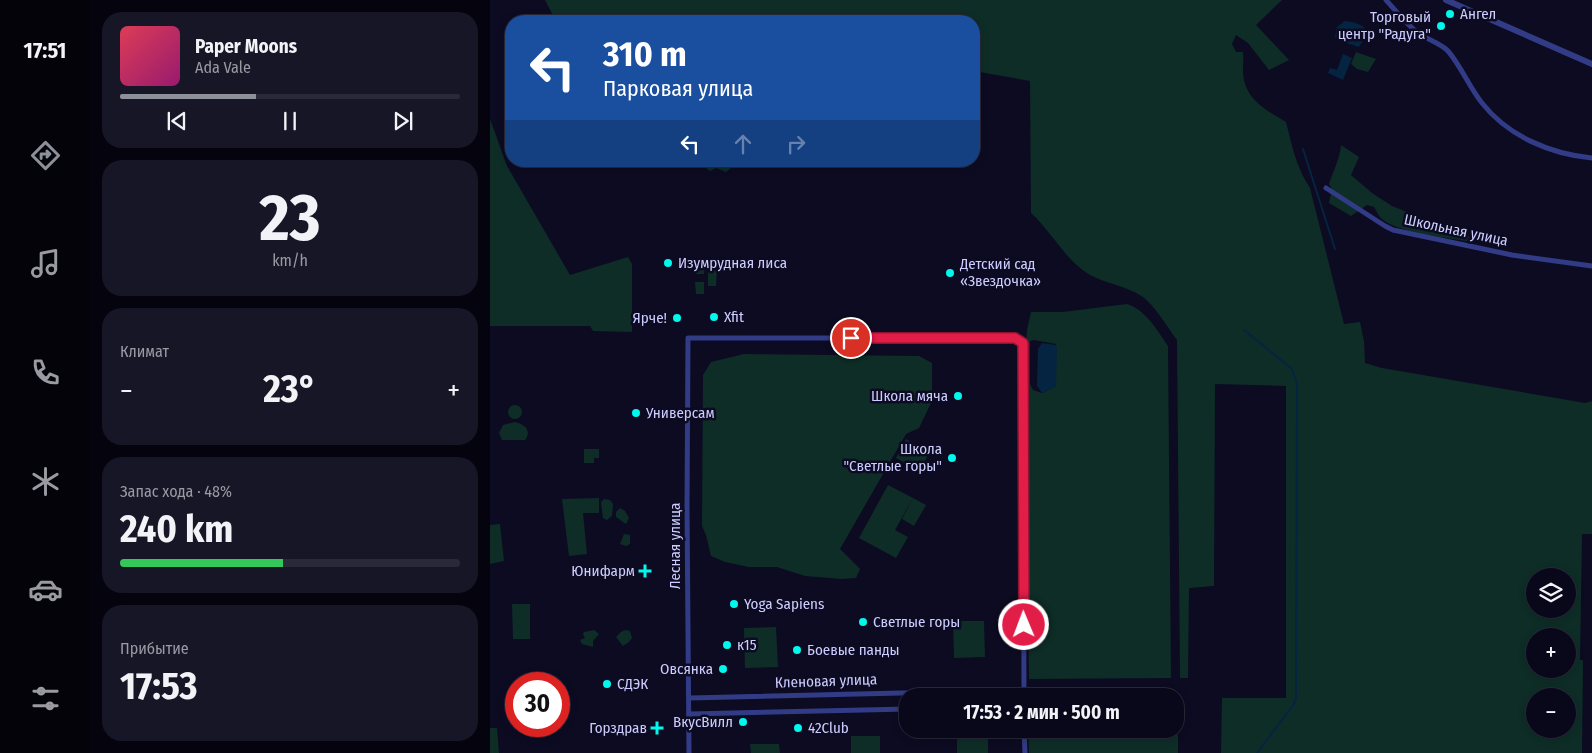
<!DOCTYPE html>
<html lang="ru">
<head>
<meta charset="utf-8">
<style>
	:root { --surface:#09081a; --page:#171627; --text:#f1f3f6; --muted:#999aa2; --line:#292939; --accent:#8c9099 }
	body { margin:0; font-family:"Fira Sans Condensed",sans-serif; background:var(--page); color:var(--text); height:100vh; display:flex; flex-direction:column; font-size:19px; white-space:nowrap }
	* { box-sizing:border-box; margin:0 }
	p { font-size:16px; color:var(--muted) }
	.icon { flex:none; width:28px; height:28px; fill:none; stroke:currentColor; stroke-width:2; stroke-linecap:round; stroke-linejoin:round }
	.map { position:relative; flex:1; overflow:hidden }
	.panel { display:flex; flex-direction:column; gap:12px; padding:12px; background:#05040e; width:400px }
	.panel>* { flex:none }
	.hud { position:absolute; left:15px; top:15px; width:475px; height:152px; border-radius:20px; box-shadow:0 2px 8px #0003,0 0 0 1px var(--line); background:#1a4fa0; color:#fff; overflow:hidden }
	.tools { position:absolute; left:1036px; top:568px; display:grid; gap:10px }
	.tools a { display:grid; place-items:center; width:50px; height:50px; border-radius:50%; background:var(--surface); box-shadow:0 2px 8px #0003,0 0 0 1px var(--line); font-size:25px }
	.speed { position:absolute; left:15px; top:672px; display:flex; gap:10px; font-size:25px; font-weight:700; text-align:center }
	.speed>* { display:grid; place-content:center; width:65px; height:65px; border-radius:50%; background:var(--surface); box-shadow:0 2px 8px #0003,0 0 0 1px var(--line); line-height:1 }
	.speed .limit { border:8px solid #d22; background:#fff; color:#111 }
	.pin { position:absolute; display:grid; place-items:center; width:42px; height:42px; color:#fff; margin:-21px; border:2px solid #fff; border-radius:50%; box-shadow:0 1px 5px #0007 }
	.me { position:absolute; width:55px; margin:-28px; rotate:359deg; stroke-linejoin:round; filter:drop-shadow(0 0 4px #0008) }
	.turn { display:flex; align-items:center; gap:18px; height:105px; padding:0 15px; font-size:22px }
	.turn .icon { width:65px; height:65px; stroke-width:2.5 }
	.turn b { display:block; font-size:35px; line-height:42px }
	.lanes { display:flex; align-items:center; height:48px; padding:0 15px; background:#0003; justify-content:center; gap:25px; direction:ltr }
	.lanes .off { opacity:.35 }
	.big { font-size:38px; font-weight:700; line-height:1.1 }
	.panel .card { flex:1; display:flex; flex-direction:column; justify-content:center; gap:8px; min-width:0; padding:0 18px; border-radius:20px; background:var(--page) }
	.panel .dial { align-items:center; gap:0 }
	.dial b { font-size:65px; line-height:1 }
	.song { display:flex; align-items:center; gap:15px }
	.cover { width:60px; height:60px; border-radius:8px; background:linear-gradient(135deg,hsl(350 70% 55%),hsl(320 70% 35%)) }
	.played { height:5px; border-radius:2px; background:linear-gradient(90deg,var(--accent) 40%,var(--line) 40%) }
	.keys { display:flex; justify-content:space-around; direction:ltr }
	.heat { display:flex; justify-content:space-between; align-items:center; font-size:28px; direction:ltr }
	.charge { height:8px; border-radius:4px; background:linear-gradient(90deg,#34c759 48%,var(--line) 0) }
	.trip { position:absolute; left:409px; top:688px; width:285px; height:50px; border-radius:20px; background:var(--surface); box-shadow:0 2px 8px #0003,0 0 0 1px var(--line); font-weight:700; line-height:50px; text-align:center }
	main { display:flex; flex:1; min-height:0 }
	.tab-bar { display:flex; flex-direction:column; width:90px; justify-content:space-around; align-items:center; background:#04030a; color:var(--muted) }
	.tab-bar .icon { width:35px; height:35px }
	.tab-bar .on { color:var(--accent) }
	.tab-bar b { font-size:22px; color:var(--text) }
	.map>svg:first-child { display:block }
	.green { fill:#0e2d27; fill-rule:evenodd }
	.water { fill:#052441 }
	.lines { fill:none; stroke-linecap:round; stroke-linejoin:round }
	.stream { stroke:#052441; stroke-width:2 }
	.minor { stroke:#323b85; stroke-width:5 }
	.tertiary { stroke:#323b85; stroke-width:6 }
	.route-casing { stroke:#92132f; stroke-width:12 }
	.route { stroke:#e11d48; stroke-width:9 }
	.poi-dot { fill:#00f8ed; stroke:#0c0b22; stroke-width:2 }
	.labels { text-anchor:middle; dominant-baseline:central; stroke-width:5; stroke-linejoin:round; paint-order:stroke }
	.poi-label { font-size:15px; fill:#cdceff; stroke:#0c0b22; text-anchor:start }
	.street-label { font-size:15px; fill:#cdceff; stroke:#0c0b22 }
</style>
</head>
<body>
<main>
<nav class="tab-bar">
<b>17:51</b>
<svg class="icon on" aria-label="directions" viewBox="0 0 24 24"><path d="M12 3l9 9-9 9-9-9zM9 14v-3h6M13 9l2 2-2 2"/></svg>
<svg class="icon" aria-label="music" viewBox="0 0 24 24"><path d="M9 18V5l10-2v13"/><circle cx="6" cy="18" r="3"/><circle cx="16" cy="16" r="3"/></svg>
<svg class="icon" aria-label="phone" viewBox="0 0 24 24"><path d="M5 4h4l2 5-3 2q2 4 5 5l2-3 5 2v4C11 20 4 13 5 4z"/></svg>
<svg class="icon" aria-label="climate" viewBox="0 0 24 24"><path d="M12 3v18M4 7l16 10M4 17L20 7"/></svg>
<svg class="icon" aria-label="car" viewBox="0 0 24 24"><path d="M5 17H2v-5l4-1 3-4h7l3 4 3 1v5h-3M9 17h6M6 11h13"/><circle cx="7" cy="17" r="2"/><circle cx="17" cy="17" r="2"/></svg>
<svg class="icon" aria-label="filters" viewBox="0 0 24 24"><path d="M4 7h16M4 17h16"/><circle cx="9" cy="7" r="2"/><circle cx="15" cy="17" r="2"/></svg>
</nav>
<section class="panel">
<div class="card">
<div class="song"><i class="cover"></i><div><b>Paper Moons</b><p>Ada Vale</p></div></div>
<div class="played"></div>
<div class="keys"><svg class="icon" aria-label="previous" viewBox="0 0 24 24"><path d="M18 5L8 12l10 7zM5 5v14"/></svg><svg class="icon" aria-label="pause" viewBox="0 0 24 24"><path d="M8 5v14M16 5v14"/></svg><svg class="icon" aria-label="next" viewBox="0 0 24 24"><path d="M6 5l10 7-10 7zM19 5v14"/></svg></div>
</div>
<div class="card dial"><b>23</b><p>km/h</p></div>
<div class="card"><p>Климат</p>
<div class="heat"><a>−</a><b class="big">23°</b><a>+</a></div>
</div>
<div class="card"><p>Запас хода · 48%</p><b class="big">240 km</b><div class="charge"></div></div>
<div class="card"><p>Прибытие</p><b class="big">17:53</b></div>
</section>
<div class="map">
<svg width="1102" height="753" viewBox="0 0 1102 753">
	<rect width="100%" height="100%" fill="#0c0b22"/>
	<path class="green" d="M55,0h737l-26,25 33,35 -20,10 -21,-27 -12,-8 -4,9 4,8h7c1,9 -1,19 1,28 4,21 25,32 42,42 6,23 10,45 24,66l34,136 16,-2 4,19 1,22 17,5 203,35 7,-2v133h-10l-2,126h3l-1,93h-361l1,-55h64v-312l-71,-2 -1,202 -25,2 -1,90h-8l-3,-338c-8,-11 -23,-35 -34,-43 -16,-11 -36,-13 -53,-22 -25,-15 -38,-43 -59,-62l-1,-132 -56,-10v-50h-418zM1045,576h33v33h-33zM1045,636h33v33h-33zM1045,696h33v33h-33z
		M866,52l20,7 -8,13 -11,-3 -6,-5z
		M0,119l17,47 63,109 58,-18 4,7v68l-39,-1 -3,-5h-100z
		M851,145l18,12 -8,18 21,18 20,13 78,31 -3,4c-19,-3 -75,-9 -87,-24 -2,-2 -4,-7 -6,-10l-7,-2 -16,11 -22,-13 3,-14 -3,-5c4,-13 11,-25 12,-39z
		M216,161h25v7l-5,4 -10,-4 -6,3 -3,-2 1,-5z
		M207,259h8l-1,15h-8z
		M220,268l7,1 -1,17h-8v-16z
		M205,282h9v12h-8z
		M637,304c19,6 30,26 41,42l3,332 -142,1 -3,-218v-117l1,-14 4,-18h32zM544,340l22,4v42l-14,7 -9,-3 -3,-6v-43z
		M254,354l175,2 13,7v38l-13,27 -13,6 -66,115 20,20 -4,9 -14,1 -37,-3 -28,-9h-28l-24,-5 -14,-6 -5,-21 -4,-9 1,-151 8,-13z
		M18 412a7 7 0 1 1 14 0a7 7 0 1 1-14 0Z
		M25,422c10,2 17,9 10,18h-23l-3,-7 4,-8z
		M416,439l24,13 -11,19 -23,-13z
		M94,449h15v9h-5v5h-10z
		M398,485l25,13 -18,32 13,7 -12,21 -37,-20z
		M109,498v15h-16l4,41 -18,2 -7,-57z
		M423,498l13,7 -12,21 -12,-7z
		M114,499l6,1 3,4 -1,12 -5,4 -4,-2 -2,-16z
		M130,508l5,3 4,7 -3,6 -10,-7v-5z
		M10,524l4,37 -14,3v-39z
		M134,534l6,1v9l-4,2 -6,-2z
		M22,604h18v35h-17z
		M463,621h31l1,36 -31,1z
		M286,627l2,40 -33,1 -1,-40z
		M104,630l5,4 -6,7v6l-11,-3 -2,-4 5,-2 -2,-4 1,-2z
		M135,630l5,1 2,7 -3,4 -6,4 -7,-9 5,-5z
		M613,689l1,5h69v2h-145v-6z
		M19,693h7v23h-7z
		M685,712l3,24v17h-149l-1,-24h147z
		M0,728h7l2,25h-9z
		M361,736h29v17h-29z
		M467,736h31v17h-31z
		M260,744h29l1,9h-29z"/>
	<path class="water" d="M855,21c9,1 18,3 23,11l-9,15 -16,-5 -8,-5 2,-10z
		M853,54l9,4 -9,22 -15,-7 2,-5 7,2z
		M552,343l14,2 1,3 -1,38 -14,7 -5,-7 1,-37z"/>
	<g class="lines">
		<path class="stream" d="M813,149l32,100
			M754,330l48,39 5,15 -1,313 -2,7 -37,49"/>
		<path class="minor" d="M896,0c10,11 20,24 32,33 10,7 22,10 30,18 13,15 21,36 34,52 26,33 68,51 110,55
			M836,188l59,38 8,4 119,25 80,11
			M199,698l335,-8
			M199,714l219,-5
			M534,729l1,24
			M199,753l-2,-246 1,-169h327l6,2 2,6 1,350"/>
		<path class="tertiary" d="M956,0l146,64"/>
	</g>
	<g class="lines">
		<g class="route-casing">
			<path id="route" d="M361,338h164l8,5 1,282"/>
		</g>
		<use href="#route" class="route"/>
	</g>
	<g class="poi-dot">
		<circle cx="960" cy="14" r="5"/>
		<circle cx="951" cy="26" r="5"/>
		<circle cx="178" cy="263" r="5"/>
		<circle cx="460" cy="273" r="5"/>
		<circle cx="224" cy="317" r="5"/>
		<circle cx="187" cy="318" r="5"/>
		<circle cx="468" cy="396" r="5"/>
		<circle cx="146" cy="413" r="5"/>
		<circle cx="462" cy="458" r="5"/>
		<path d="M152.5 563.5h5v5h5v5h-5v5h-5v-5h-5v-5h5z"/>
		<circle cx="244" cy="604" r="5"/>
		<circle cx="373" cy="622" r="5"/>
		<circle cx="237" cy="645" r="5"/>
		<circle cx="307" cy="650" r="5"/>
		<circle cx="233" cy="669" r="5"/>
		<circle cx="117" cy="684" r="5"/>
		<circle cx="253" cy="722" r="5"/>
		<path d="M164.5 720.5h5v5h5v5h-5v5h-5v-5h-5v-5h5z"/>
		<circle cx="308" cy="728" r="5"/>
	</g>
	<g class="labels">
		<g class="poi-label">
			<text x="970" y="14">Ангел</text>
			<text x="941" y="17" text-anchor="end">Торговый<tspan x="941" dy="17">центр "Радуга"</tspan></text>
			<text x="188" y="263">Изумрудная лиса</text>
			<text x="470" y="264">Детский сад<tspan x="470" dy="17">«Звездочка»</tspan></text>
			<text x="234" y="317">Xfit</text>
			<text x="177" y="318" text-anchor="end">Ярче!</text>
			<text x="458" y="396" text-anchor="end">Школа мяча</text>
			<text x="156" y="413">Универсам</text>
			<text x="452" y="449" text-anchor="end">Школа<tspan x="452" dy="17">"Светлые горы"</tspan></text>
			<text x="145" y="571" text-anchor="end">Юнифарм</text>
			<text x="254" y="604">Yoga Sapiens</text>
			<text x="383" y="622">Светлые горы</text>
			<text x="247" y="645">к15</text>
			<text x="317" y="650">Боевые панды</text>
			<text x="223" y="669" text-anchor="end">Овсянка</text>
			<text x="127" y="684">СДЭК</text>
			<text x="243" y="722" text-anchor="end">ВкусВилл</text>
			<text x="157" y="728" text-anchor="end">Горздрав</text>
			<text x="318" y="728">42Club</text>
		</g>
		<g class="street-label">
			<text transform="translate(966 230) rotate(12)">Школьная улица</text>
			<text transform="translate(185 546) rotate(-90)">Лесная улица</text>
			<text transform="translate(336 681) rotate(-2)">Кленовая улица</text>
		</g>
	</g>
</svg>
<div class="tools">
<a><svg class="icon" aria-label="layers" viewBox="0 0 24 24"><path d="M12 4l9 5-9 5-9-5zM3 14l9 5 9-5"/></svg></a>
<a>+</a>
<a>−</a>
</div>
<div class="speed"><div class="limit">30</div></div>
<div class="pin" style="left:361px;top:338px;background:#d93025"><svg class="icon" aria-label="arrive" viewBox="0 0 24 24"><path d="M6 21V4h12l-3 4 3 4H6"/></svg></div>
<svg class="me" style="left:534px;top:625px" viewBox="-20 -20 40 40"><circle r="17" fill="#e11d48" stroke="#fff" stroke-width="3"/><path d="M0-11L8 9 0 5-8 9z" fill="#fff"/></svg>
<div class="trip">17:53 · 2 мин · 500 m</div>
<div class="hud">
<div class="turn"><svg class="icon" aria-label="left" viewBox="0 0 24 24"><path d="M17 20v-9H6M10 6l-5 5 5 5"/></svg><div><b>310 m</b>Парковая улица</div></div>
<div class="lanes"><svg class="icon" aria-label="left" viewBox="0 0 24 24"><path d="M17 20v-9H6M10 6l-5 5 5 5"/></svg><svg class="icon off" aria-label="ahead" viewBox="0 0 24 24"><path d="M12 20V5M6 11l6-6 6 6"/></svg><svg class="icon off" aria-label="right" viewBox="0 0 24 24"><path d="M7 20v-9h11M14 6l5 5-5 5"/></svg></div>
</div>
</div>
</main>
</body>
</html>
